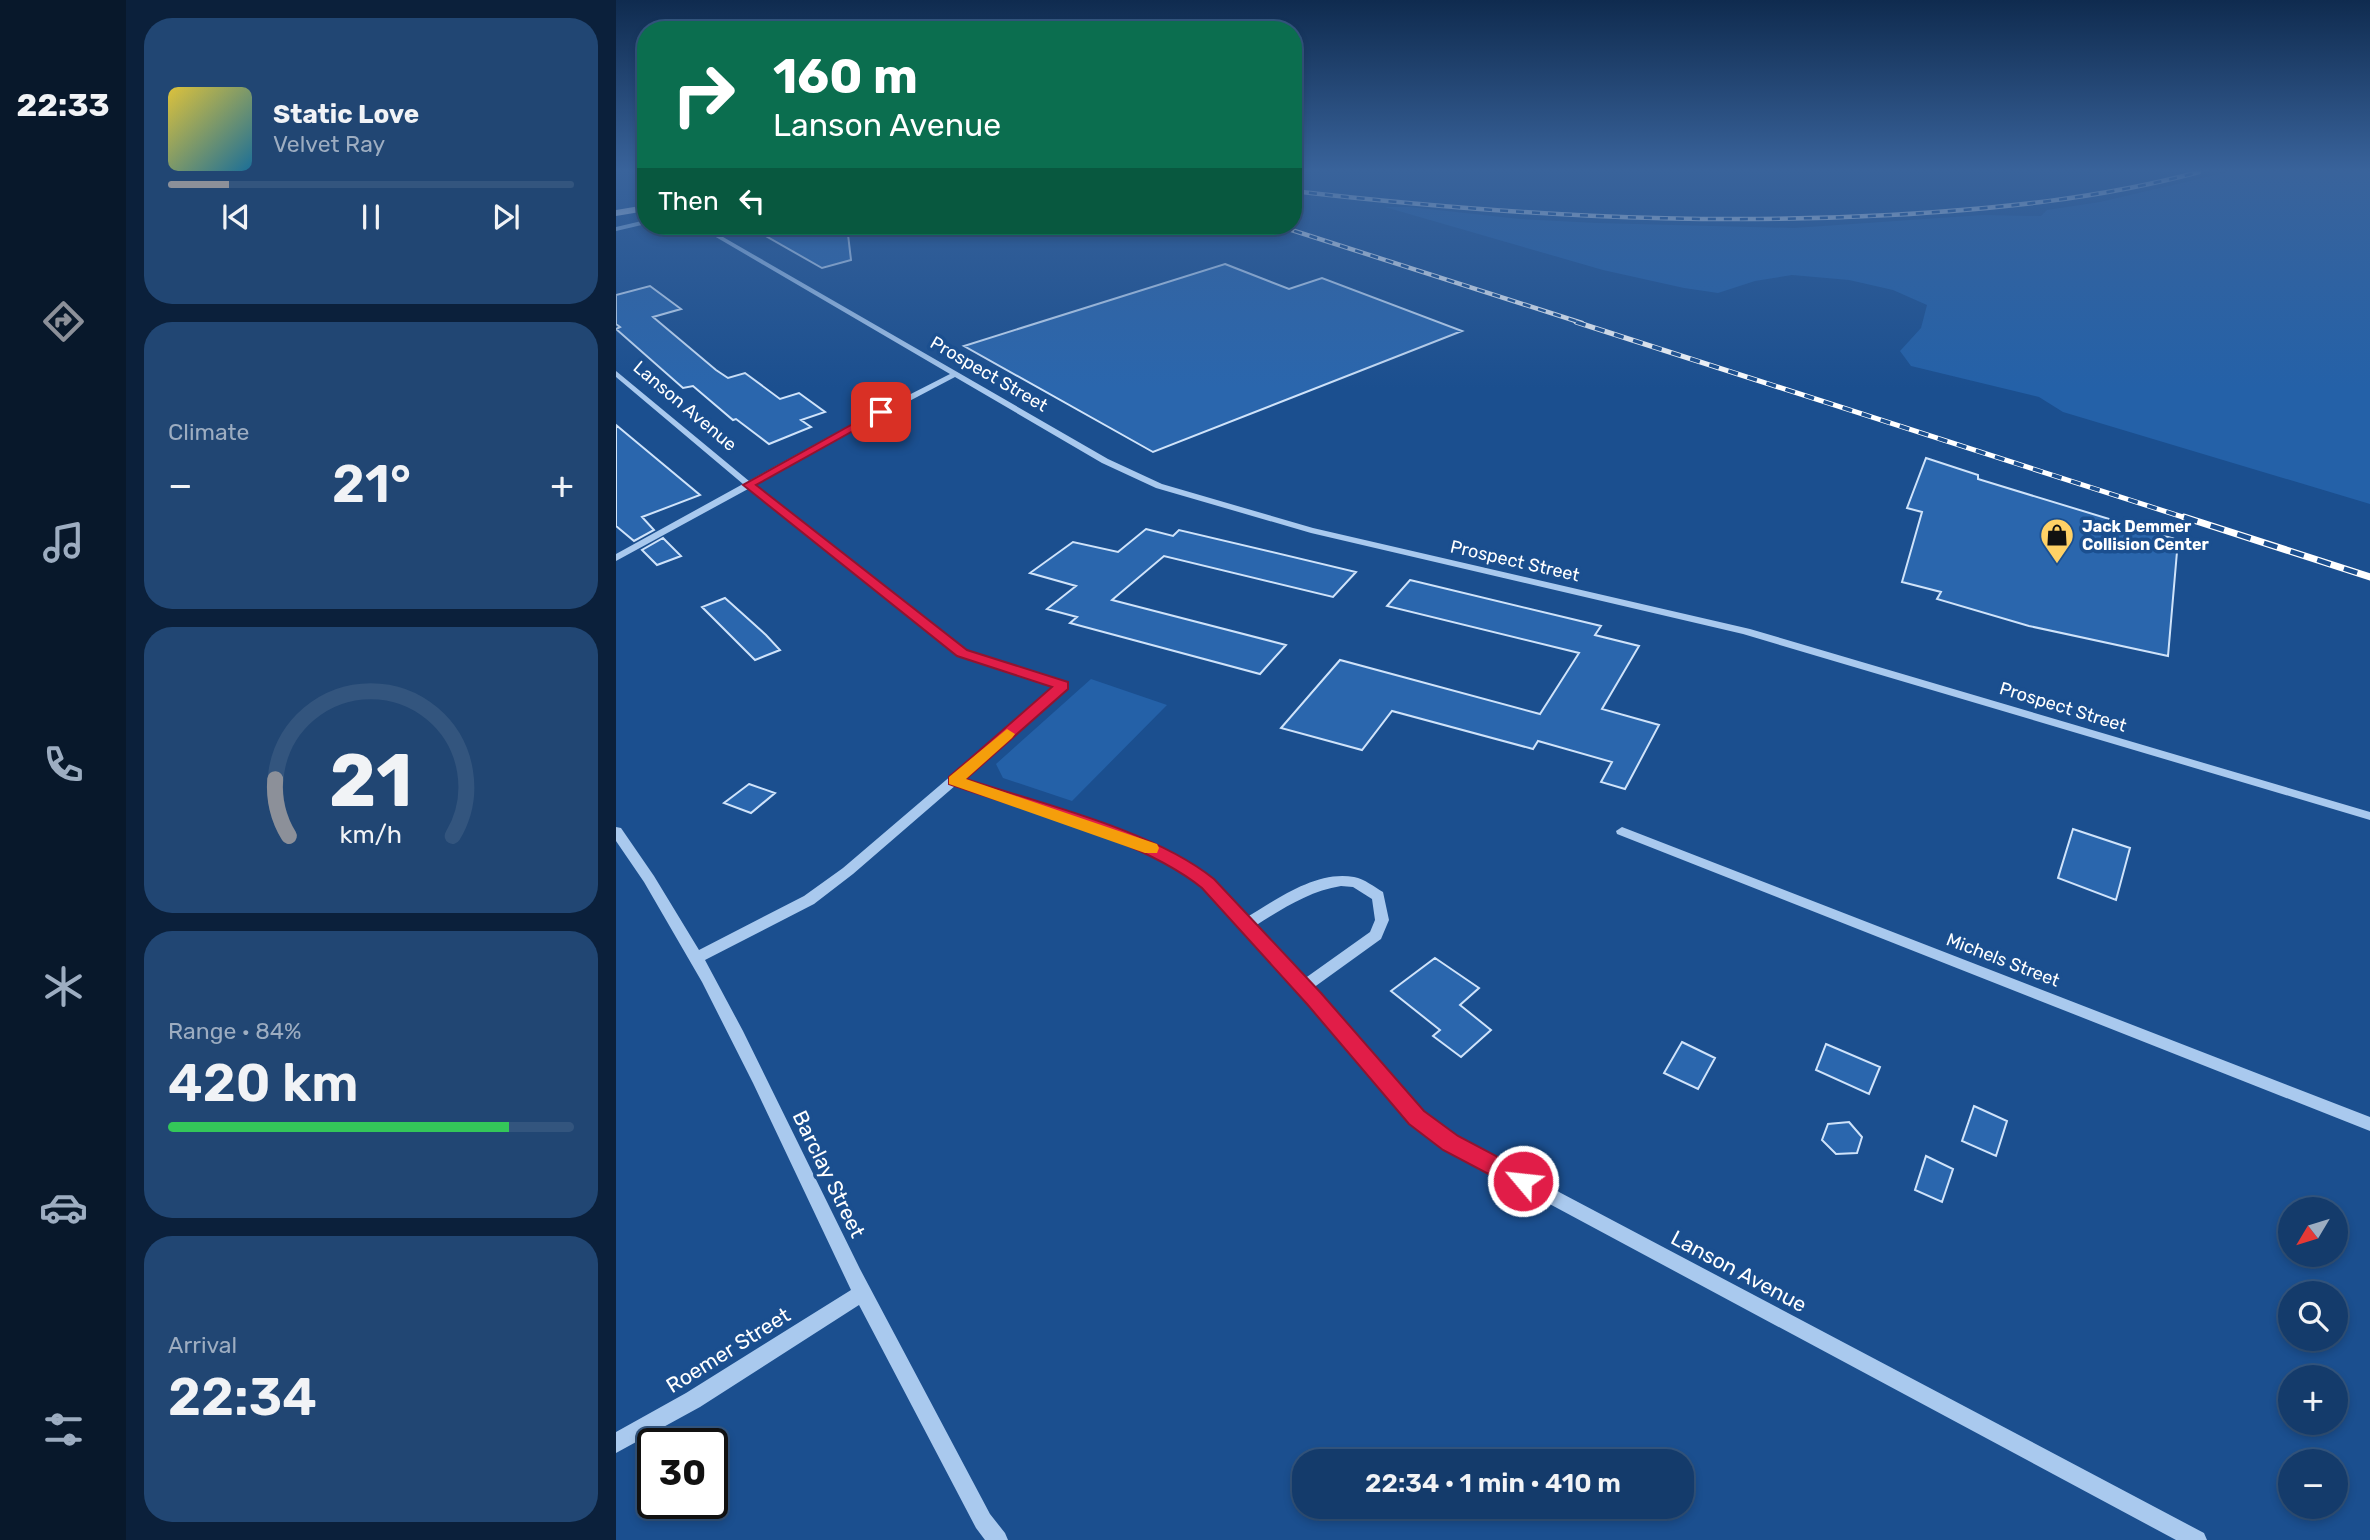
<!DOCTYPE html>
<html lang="en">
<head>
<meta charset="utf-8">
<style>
	:root { --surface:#143b6b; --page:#214673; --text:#f1f3f6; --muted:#9dadc1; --line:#33557e; --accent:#8c9099 }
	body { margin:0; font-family:Rubik,sans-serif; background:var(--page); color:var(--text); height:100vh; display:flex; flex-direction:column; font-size:26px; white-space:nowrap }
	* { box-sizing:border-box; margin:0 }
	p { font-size:23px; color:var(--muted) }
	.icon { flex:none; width:38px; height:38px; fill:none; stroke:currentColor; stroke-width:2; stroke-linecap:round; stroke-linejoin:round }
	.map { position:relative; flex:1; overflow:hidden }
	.side { display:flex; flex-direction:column; gap:18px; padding:18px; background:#0b203b; width:490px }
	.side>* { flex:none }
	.guide { position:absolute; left:21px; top:21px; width:665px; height:214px; border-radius:28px; box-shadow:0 4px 10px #0003,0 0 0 2px var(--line); background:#0b6e4f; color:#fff; overflow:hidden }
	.needle { width:46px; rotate:232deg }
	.fabs { position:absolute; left:1662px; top:1197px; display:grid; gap:14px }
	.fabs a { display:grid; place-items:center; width:70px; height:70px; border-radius:50%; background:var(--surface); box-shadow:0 4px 10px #0003,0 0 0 2px var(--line); font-size:35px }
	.speed { position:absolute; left:21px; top:1428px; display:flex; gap:14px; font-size:35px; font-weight:700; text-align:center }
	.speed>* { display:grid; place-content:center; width:91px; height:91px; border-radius:50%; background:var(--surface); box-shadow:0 4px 10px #0003,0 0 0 2px var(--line); line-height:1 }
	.speed .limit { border:4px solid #111; border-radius:10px; background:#fff; color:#111 }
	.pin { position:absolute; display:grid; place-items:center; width:60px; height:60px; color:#fff; margin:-30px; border-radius:14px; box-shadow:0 4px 10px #0006 }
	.me { position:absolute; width:77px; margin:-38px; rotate:298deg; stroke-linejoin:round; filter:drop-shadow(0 0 5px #0008) }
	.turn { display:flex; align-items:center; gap:24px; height:147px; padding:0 21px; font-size:32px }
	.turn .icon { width:91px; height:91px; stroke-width:2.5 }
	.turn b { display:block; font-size:49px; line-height:60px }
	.then { display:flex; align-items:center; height:66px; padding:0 21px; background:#0003; gap:14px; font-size:26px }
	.big { font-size:52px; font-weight:600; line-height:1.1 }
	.side .card { flex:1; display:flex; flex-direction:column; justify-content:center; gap:10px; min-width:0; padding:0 24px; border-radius:28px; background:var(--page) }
	.side .dial { align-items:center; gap:0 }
	.dial svg { height:182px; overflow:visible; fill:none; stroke:var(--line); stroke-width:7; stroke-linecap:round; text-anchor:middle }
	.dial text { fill:var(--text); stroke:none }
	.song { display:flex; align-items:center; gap:21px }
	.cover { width:84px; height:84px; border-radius:10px; background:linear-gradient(135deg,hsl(50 70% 55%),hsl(200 70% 35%)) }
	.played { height:7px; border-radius:4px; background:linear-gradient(90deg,var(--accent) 15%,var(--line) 15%) }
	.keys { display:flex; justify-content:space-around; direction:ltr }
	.heat { display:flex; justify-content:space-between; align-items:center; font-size:38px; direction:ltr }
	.charge { height:10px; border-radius:5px; background:linear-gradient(90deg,#34c759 84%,var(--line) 0) }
	.trip { position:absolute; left:676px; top:1449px; width:402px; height:70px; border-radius:28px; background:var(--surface); box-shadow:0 4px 10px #0003,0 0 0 2px var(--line); font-weight:600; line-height:70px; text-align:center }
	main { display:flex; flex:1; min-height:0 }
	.dock { display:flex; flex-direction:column; width:126px; justify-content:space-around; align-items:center; background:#08182b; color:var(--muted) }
	.dock .icon { width:49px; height:49px }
	.dock .on { color:var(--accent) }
	.dock b { font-size:32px; color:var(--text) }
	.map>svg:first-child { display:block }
	.green { fill:#2461a8 }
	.building { fill:#2a66ad; stroke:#cfe3fa; stroke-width:2 }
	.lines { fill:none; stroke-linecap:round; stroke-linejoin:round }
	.minor { fill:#a9c9ee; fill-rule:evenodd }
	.major { fill:#f0f6ff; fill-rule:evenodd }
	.rail-far2-casing { stroke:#fff; stroke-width:4.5 }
	.rail-far1-casing { stroke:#fff; stroke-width:5 }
	.rail-casing { stroke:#fff; stroke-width:7 }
	.rail-far2 { stroke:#1b4f8f; stroke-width:2.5; stroke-dasharray:8; stroke-linecap:butt }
	.rail-far1 { stroke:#1b4f8f; stroke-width:3.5; stroke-dasharray:10; stroke-linecap:butt }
	.rail { stroke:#1b4f8f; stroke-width:4.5; stroke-dasharray:14; stroke-linecap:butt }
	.route { fill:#e11d48; stroke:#92132f; stroke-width:2 }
	.slow { fill:#f59e0b }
	.labels { text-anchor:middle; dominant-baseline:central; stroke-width:7; stroke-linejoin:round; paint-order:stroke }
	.far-poi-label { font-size:16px; font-weight:bold; fill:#fff; stroke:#1b4f8f; text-anchor:start }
	.street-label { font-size:18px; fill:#fff; stroke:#1b4f8f }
	.near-street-label { font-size:21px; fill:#fff; stroke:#1b4f8f }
</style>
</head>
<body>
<main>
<nav class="dock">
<b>22:33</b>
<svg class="icon on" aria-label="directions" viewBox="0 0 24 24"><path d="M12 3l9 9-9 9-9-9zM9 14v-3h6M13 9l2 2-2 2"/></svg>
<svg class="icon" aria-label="music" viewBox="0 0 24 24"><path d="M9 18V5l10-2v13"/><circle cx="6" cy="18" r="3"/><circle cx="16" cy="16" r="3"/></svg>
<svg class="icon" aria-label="phone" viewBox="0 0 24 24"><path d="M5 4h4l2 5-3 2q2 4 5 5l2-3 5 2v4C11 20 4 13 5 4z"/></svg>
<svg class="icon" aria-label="climate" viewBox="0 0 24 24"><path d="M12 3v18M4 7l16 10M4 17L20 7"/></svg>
<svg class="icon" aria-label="car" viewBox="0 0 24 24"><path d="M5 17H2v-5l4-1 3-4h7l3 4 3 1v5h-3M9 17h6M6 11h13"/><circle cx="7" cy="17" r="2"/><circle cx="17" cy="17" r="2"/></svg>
<svg class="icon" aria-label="filters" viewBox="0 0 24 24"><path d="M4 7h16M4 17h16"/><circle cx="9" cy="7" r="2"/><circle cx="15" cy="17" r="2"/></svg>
</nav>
<section class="side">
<div class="card">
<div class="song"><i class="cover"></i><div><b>Static Love</b><p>Velvet Ray</p></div></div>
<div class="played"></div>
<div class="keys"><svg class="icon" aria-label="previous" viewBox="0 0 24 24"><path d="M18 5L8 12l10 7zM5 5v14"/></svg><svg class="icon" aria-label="pause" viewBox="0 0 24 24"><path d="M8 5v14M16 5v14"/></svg><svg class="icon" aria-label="next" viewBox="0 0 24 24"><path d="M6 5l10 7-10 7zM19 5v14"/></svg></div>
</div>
<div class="card"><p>Climate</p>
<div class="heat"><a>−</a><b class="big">21°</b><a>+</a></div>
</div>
<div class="card dial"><svg viewBox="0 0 100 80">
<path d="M14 69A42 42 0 1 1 86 69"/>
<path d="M14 69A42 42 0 0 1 8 44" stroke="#8c9099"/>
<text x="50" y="56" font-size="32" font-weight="700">21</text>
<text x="50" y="72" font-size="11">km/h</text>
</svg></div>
<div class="card"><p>Range · 84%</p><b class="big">420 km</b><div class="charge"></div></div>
<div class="card"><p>Arrival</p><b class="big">22:34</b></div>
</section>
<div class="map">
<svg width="1754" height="1540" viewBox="0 0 1754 1540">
	<rect width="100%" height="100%" fill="#1b4f8f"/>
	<path class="green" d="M1612,172h142v332l-307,-92 -24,-15 -128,-31 -11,-15 21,-23 6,-23 -34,-15 -44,-10 -57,-5 -37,6 -37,12 -34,-5 -81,-18 -218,-63h25l110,12 77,4 197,5 189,-13 58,1 6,-6 53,-8z
		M475,679l76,26 -95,96 -69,-23 -7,-14z"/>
	<path class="building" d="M132,226h99l4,34 -29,8z
		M609,264l64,25 33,-11 140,53 -309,121 -189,-106z
		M34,286l31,23 -28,8 63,53 12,8 17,-5 35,26 19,-6 26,19 -24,8 10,7 -42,17 -33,-25 -3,1 -40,-34 -10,2 -67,-59 4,-2 -4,-3v-29z
		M0,425l84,70 -58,22 12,13 -20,11 -18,-15z
		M1310,458l52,17v4l200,61 -10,116 -139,-30 -92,-27 4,-7 -39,-10 20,-70 -15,-4z
		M530,529l27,7 6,-6 177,42 -23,25 -169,-41 -52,44 174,45 -26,29 -190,-51 7,-6 -30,-8 29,-23 -46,-13 43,-31 45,10z
		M47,538l18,18 -24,9 -15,-15z
		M794,580l191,46 -6,9 44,11 -37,63 57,16 -34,64 -24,-7 11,-20 -74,-21 -5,8 -141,-38 -30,39 -81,-22 59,-68 200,54 39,-61 -192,-47z
		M109,598l41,37 14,15 -25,10 -53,-53z
		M133,784l26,9 -24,20 -27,-10z
		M1457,829l57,19 -14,52 -58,-22z
		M819,958l44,30 -19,17 31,25 -30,27 -28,-21 7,-6 -49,-39z
		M1066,1042l33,16 -17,31 -34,-16z
		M1210,1044l54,23 -11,27 -53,-24z
		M1358,1106l33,15 -11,35 -34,-15z
		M1233,1122l13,15 -5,16 -21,1 -14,-14 6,-16z
		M1310,1156l27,13 -11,33 -27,-12z"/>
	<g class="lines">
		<path class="minor" d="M30,220v4l-30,7v-4z
			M81,226h7l404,233 54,25 151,44 437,101 620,183v8l-627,-186 -432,-101 -155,-45 -54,-25 -147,-86 -95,50 -105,58 211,166 101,33 2,2 -2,2 -104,90 209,74 41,29 34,36c30,-18 70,-47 107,-40 11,2 20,10 29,15l6,28 -8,19 -68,49 109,125 35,25 747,395 3,7h-31l-731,-392 -35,-25 -101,-120 -106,-116 -41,-29 -206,-73 -103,89 -39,30 -109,56 38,71 117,238 130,245 15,19 3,7h-23l-9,-12 -117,-223 -159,102 -84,46v-21l70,-39 165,-103 -98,-207 -51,-101 -58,-100 -28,-41v-14l5,1 33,48 45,74 105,-54 39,-28 212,-181 -97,-32 -210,-166 -132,72v-7l127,-70 -127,-107v-6l133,110 105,-58 96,-49zM725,886l12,1 19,12 3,21 -5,12 -66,47 -49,-53c27,-17 54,-35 86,-40z
			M1006,827l748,290v14l-753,-297 -1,-3z"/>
		<path class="major" d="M30,205v6l-30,5v-6z"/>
		<g class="rail-far2-casing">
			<path id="rail-far2" d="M677,191c199,23 397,35 597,24 105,-6 208,-16 309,-43
				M663,226l303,97"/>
		</g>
		<g class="rail-far1-casing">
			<path id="rail-far1" d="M960,322l613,197"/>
		</g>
		<g class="rail-casing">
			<path id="rail" d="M1568,517l186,60"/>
		</g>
		<use href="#rail-far2" class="rail-far2"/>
		<use href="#rail-far1" class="rail-far1"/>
		<use href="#rail" class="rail"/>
	</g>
	<linearGradient id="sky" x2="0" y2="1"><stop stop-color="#0f2b4f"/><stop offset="0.44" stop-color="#39639b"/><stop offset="1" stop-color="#39639b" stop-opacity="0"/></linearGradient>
	<rect width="1754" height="388" fill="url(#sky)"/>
	<path class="route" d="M262,410l9,2 -131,73 211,165 101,32v7l-102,90c76,25 187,51 248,100l107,114 103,118 34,25 72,38 4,7 -4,7 -7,3 -8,-3 -72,-38 -34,-26 -102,-120 -105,-116c-62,-50 -177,-77 -253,-104v-7l103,-90 -95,-31 -214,-171z"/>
	<path class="slow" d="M391,729l8,5 -3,4 -46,41 191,65 2,4 -2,5h-12l-196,-69v-7z"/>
	<defs>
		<g id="shop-pin" transform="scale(1.75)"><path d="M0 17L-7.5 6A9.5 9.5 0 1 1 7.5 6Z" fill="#ffd166" stroke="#1b4f8f"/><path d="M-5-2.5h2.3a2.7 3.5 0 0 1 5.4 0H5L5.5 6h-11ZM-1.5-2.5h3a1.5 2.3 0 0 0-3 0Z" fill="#111"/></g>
	</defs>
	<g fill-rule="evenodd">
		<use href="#shop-pin" x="1441" y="535"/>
	</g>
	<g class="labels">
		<g class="far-poi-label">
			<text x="1466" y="526">Jack Demmer<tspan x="1466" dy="18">Collision Center</tspan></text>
		</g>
		<g class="street-label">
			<text transform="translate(373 374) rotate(30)">Prospect Street</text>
			<text transform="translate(69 406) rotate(40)">Lanson Avenue</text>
			<text transform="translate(899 561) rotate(13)">Prospect Street</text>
			<text transform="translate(1447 707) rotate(17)">Prospect Street</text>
			<text transform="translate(1387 960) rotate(21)">Michels Street</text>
		</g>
		<g class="near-street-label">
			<text transform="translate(213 1174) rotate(64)">Barclay Street</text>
			<text transform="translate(1123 1271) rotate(28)">Lanson Avenue</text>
			<text transform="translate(112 1350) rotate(-32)">Roemer Street</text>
		</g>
	</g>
</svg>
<div class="fabs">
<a><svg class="needle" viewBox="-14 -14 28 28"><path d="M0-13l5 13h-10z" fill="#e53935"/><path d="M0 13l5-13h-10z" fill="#9dadc1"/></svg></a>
<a><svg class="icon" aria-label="search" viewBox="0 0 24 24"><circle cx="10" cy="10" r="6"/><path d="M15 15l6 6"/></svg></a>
<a>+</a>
<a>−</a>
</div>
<div class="speed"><div class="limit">30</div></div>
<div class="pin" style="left:265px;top:412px;background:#d93025"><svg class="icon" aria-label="arrive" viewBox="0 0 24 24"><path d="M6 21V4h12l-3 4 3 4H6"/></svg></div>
<svg class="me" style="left:907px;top:1181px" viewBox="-20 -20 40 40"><circle r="17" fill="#e11d48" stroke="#fff" stroke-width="3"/><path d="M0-11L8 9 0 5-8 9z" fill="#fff"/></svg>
<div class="trip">22:34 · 1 min · 410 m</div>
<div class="guide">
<div class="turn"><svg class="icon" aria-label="right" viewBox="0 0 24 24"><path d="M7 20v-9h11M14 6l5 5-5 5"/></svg><div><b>160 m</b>Lanson Avenue</div></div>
<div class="then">Then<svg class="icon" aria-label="left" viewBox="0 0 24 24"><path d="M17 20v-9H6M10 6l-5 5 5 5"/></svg></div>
</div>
</div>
</main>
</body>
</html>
